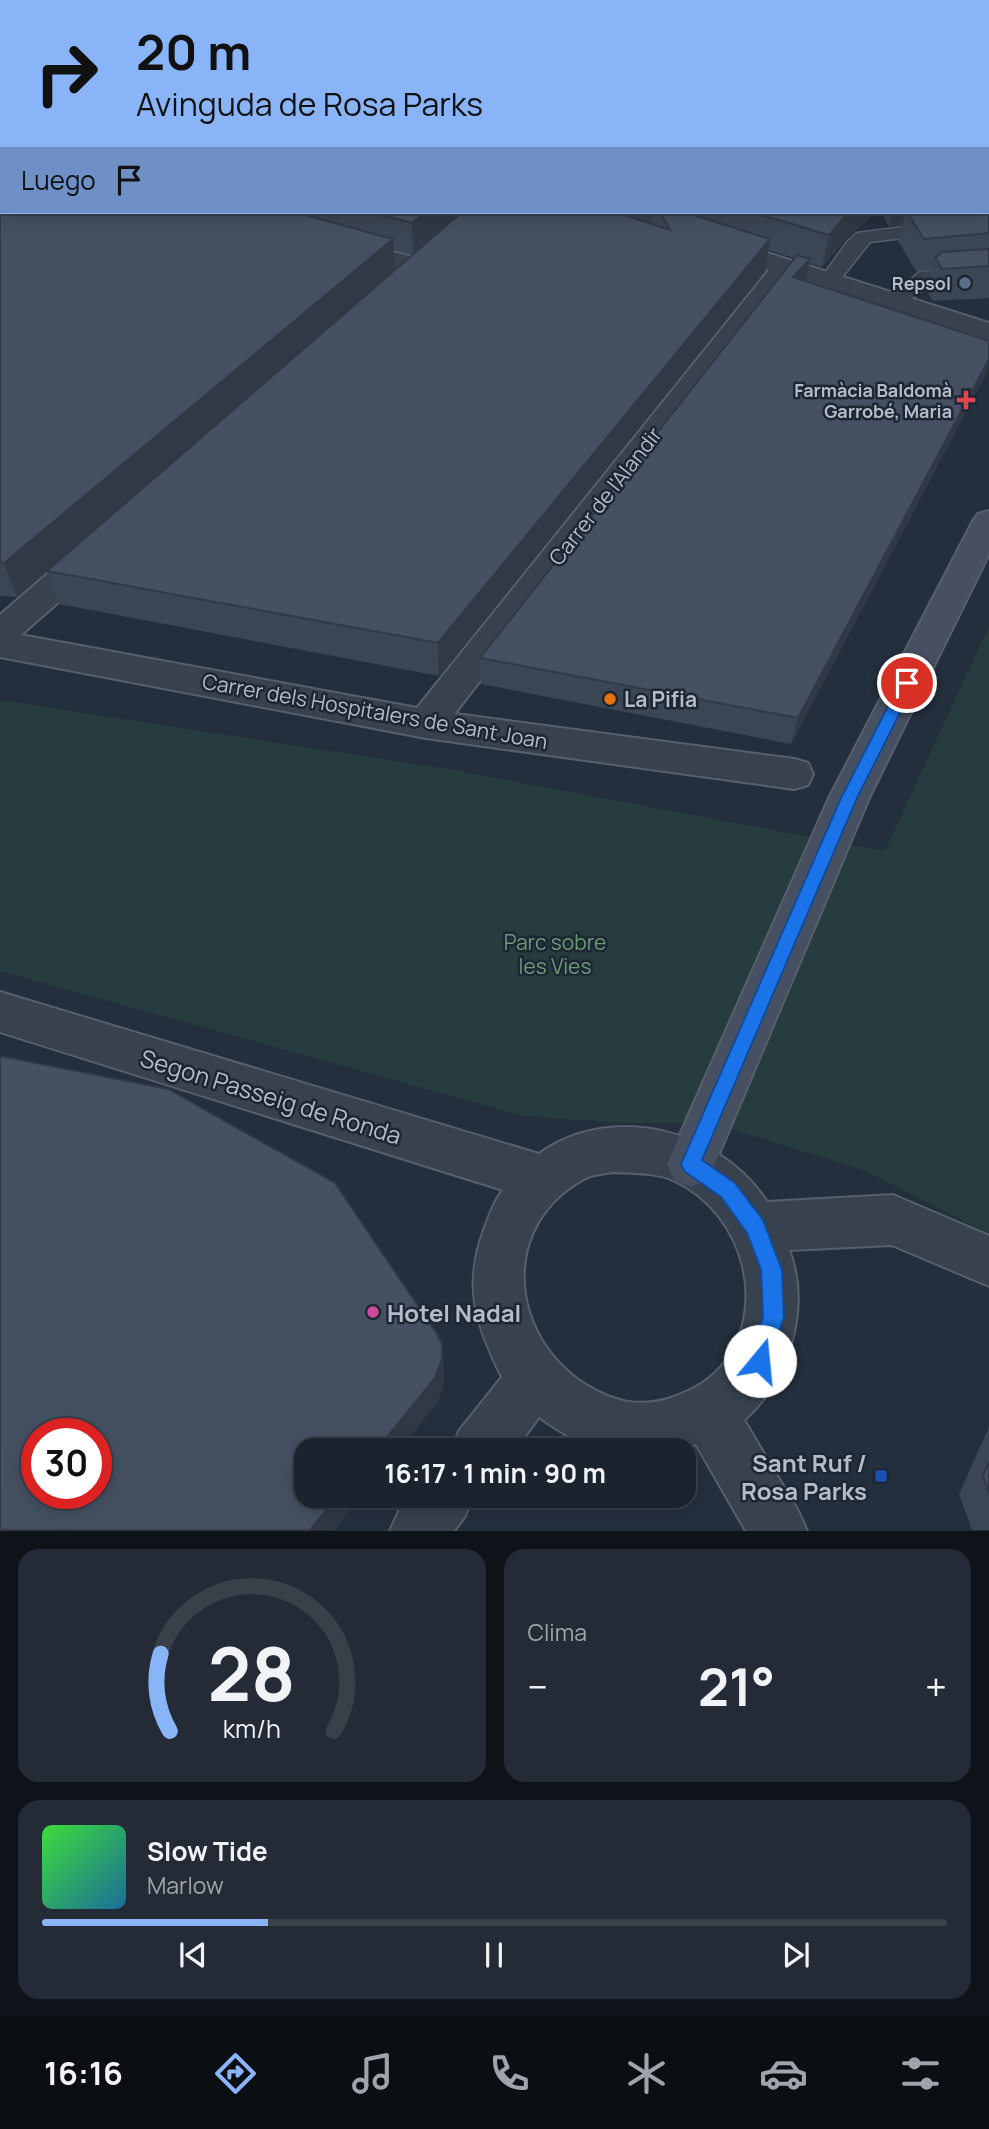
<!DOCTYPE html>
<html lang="es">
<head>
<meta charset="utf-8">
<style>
	:root { --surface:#1b232e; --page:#242b36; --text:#f1f3f6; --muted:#a0a4aa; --line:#39404a; --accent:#8ab4f8 }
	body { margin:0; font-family:Manrope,sans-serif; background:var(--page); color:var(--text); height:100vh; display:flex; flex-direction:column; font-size:26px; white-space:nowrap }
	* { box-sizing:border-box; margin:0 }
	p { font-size:23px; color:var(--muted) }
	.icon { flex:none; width:38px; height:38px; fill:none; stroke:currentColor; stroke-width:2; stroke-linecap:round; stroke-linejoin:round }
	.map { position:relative; height:1531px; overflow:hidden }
	.sheet { display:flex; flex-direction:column; gap:18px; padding:18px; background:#0f1319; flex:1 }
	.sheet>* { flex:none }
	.hud { position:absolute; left:0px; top:0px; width:990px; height:214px; box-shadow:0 4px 18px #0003,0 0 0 2px var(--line); background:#8ab4f8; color:#111; overflow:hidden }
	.speed { position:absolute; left:21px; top:1418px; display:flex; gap:14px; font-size:35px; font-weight:700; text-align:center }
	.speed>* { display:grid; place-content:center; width:91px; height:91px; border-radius:50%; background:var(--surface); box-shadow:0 4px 18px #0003,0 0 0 2px var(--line); line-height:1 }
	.speed .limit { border:10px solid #d22; background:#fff; color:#111 }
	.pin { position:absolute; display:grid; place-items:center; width:60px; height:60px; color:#fff; margin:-30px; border:4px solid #fff; border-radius:50%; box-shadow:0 2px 7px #0007 }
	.me { position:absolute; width:77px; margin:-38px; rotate:17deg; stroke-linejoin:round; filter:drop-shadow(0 0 5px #0008) }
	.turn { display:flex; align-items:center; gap:24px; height:147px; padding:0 21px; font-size:32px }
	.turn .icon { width:91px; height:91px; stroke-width:2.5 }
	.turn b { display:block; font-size:49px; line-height:60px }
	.then { display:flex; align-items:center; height:66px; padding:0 21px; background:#0003; gap:14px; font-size:26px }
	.big { font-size:52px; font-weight:700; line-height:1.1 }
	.sheet .tile { flex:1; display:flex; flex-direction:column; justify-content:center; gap:10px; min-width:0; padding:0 24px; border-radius:21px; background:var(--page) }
	.sheet .dial { align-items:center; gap:0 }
	.dial svg { height:182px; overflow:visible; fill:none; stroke:var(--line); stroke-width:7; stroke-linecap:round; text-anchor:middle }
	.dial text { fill:var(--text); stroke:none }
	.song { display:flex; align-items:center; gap:21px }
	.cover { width:84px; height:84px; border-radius:10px; background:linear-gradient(135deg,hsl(120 70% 55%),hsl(200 70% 35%)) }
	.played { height:7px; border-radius:4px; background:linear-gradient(90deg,var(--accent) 25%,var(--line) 25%) }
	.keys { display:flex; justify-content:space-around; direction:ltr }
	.heat { display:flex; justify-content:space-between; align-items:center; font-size:38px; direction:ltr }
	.sheet .tiles { flex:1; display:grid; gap:18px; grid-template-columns:1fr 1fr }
	.tile:last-child { grid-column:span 2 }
	.trip { position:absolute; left:294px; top:1438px; width:402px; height:70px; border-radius:21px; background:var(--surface); box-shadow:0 4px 18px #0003,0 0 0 2px var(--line); font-weight:700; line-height:70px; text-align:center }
	.tabs { display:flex; height:112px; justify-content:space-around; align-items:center; background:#0b0e12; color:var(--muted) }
	.tabs .icon { width:49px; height:49px }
	.tabs .current { color:var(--accent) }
	.tabs b { font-size:32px; color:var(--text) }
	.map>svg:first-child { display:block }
	.green { fill:#263c3f }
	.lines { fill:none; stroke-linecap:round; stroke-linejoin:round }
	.service-casing { stroke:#565f6c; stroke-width:3 }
	.pedestrian-casing { stroke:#565f6c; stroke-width:4 }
	.minor-casing { stroke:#565f6c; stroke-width:4 }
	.secondary-casing { stroke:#565f6c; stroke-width:4 }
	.service { fill:#38414e; fill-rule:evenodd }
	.pedestrian { fill:#38414e; fill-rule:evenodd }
	.minor { fill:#38414e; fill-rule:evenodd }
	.secondary { fill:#465061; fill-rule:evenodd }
	.wall { fill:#3b4654; fill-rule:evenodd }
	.shaded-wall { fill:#303945 }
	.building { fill:#455162; stroke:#303945; stroke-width:2; fill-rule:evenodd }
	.route { fill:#1a73e8; stroke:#114b97; stroke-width:2 }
	.service-dot { fill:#5c6f8a; stroke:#1d2633; stroke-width:2.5 }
	.health-dot { fill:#e0444e; stroke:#1d2633; stroke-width:2.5 }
	.food-dot { fill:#e8710a; stroke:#1d2633; stroke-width:2.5 }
	.hotel-dot { fill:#d1479c; stroke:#1d2633; stroke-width:2.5 }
	.transit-dot { fill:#1a4fb4; stroke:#1d2633; stroke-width:2.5 }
	.labels { text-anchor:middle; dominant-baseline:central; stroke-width:5; stroke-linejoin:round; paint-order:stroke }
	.far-poi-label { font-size:18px; font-weight:bold; fill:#b4bcc9; stroke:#1d2633; text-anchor:end }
	.street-label { font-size:21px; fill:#b4bcc9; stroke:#1d2633 }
	.poi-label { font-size:21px; font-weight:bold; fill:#b4bcc9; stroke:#1d2633; text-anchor:start }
	.park-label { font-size:21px; fill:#6b9a76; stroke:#1d2633 }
	.near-street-label { font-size:24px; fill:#b4bcc9; stroke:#1d2633 }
	.near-poi-label { font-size:24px; font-weight:bold; fill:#b4bcc9; stroke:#1d2633; text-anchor:start }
</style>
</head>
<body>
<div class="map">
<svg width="989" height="1531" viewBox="0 0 989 1531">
	<rect width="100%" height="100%" fill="#242f3e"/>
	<path class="green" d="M989,626v608l-126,-64 -151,-47h-91l-97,-7 -524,-145v-271l454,70 431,81z"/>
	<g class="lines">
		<g class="service-casing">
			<path id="service" d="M989,216v12l-119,14 -34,43h-14l-3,-4 28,-39 10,-9z
				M989,266v12l-57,4 -29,24h-14l-3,-4 33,-30z"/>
		</g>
		<g class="pedestrian-casing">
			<path id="pedestrian" d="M426,710l368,49 14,4 5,11 -5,11 -14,4 -368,-51 -13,-4 -6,-10 6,-10z"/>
		</g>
		<g class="minor-casing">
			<path id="minor" d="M361,0h21l-23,2z
				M605,212h36l68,22 4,5 -4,5 -9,3 -9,-3 -83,-27z
				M343,238l84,23 4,6 -4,6 -9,2 -84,-24 -4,-5 4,-5z
				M761,251l228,72v17l-198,-63 -352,457 -13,4 -426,-81v-42l82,-71 12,-3 12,3 5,8 -5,8 -85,75 396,73 352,-438 -17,-5 -4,-6 4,-6z
				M0,992l539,162c72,-52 181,-25 228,48l126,-7 96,41v50l-97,-41 -103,5c22,57 0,130 -45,170l54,91 9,20h-61l-50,-87c-21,8 -72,11 -93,6 -23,-5 -45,-20 -64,-33l-25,34h-63l8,-20 43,-54c-26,-52 -39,-90 -18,-147 5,-14 10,-28 19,-40l-503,-158zM612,1172c20,1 45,0 63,9 69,32 96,129 45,187 -15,16 -30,23 -49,30 -32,10 -57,4 -85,-13 -79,-50 -87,-162 0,-207 7,-4 18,-4 26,-6z
				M410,1496h63l-8,20 -11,15h-64l9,-20z"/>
		</g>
		<g class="secondary-casing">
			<path id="secondary" d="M989,511v43l-120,244 -161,382 -17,7 -17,-7 -7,-16 162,-366 144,-277 5,-7z"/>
		</g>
		<use href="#service" class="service"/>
		<use href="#pedestrian" class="pedestrian"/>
		<use href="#minor" class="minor"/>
		<use href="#secondary" class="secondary"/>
	</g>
	<path class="wall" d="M397,0h592v298l-56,3 -7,-11 6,-20 -16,1 -18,-30 4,-16 -13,1 -8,-14h108v-210h-595z
		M0,10l2,202h613l37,12 1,-10 -8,-2h231l-31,28 -23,27 -13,-4 -3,18 182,89 -197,374 -310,-60 -1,-26 314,-400 -26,-8 -3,21 -326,405 -380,-72 -12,-33 74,-64 -104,90 -17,-1zM393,249l19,6 -17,15z
		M989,1427v103h-17l-13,-36z"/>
	<path class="shaded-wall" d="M425,212h38l-50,43 -1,-32z
		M849,212h27l-31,28 -23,27 7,-32z
		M893,212h13l-4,13 -13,1z
		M393,239l2,32 -378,326 -13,-34z
		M770,239l-5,32 -326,405 -1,-33z
		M810,259l-5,25 -12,-7z
		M989,359l-1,11 -197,374 7,-26z
		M442,1344l2,25v15l-6,18 -39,49h-23z
		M338,1496h24l-28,34h-24z"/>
	<path class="building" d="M397,0h233l-1,2h-235z
		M708,0h281v183v-181h-273z
		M0,10l2,1v201h293l98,27 -389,324h-4z
		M989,200v33l-65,6 -17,-27h82z
		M370,212h55l-13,11z
		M462,212h153l55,18 -10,-18h24l86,27 -332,404 -391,-72z
		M752,212h97l-20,23z
		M989,249v17l-47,3 -7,-11 7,-6z
		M797,255l13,4 -17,18 196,64v18l-191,359 -318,-60z
		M0,1056l168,33 167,94 102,151 5,10v15l-7,19 -59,73h-70v45h32l-28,34h-310zM37,1433h59v60h-59z
		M989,1462v31l-6,-17z"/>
	<path class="route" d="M907,677l8,6 -58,115 -155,362 33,23 28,37 19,50 2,47 -17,52 -7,3 -8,-3 -4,-8 15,-44 -2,-47 -14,-37 -26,-36 -37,-26 -3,-7 160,-366 59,-115z"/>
	<circle class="service-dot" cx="965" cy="283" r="7"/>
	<path class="health-dot" d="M962.5 389.5h7v7h7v7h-7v7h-7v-7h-7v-7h7z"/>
	<circle class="food-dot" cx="610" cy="699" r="7"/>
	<circle class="hotel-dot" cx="373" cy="1312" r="7"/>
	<rect class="transit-dot" x="874" y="1469" width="14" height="14" rx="3.5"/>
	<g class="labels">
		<g class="far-poi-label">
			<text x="951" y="283">Repsol</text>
			<text x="952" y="390">Farmàcia Baldomà<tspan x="952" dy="21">Garrobé, Maria</tspan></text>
		</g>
		<g class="street-label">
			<text transform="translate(605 496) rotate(-52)">Carrer de l'Alandir</text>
			<text transform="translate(375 711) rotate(10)">Carrer dels Hospitalers de Sant Joan</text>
		</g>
		<g class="poi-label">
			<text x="624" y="699">La Pifia</text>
		</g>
		<g class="park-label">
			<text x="555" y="942">Parc sobre<tspan x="555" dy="24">les Vies</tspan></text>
		</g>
		<g class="near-street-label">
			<text transform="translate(271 1096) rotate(17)">Segon Passeig de Ronda</text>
		</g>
		<g class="near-poi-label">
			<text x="387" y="1312">Hotel Nadal</text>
			<text x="867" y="1462" text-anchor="end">Sant Ruf /<tspan x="867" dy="28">Rosa Parks</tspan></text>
		</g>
	</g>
</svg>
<div class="speed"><div class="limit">30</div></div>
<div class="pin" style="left:907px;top:683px;background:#d93025"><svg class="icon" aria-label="arrive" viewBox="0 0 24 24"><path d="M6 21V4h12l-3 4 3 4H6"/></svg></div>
<svg class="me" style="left:760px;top:1361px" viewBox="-20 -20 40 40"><circle r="19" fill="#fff"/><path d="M0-13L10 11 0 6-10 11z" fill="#1a73e8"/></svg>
<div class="trip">16:17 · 1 min · 90 m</div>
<div class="hud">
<div class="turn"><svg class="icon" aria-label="right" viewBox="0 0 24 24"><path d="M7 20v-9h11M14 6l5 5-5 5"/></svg><div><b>20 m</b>Avinguda de Rosa Parks</div></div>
<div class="then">Luego<svg class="icon" aria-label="arrive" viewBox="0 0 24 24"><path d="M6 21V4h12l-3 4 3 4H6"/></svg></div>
</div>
</div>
<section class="sheet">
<div class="tiles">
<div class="tile dial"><svg viewBox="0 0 100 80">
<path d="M14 69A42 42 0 1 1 86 69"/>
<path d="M14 69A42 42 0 0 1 10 35" stroke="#8ab4f8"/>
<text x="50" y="56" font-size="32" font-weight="700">28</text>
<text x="50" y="72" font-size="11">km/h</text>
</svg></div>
<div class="tile"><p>Clima</p>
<div class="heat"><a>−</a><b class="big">21°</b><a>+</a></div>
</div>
<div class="tile">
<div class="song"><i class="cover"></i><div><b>Slow Tide</b><p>Marlow</p></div></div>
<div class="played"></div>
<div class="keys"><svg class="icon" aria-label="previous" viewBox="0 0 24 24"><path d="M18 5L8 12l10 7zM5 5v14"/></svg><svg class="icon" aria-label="pause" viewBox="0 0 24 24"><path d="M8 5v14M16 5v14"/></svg><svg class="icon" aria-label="next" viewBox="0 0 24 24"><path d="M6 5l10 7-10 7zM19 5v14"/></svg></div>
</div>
</div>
</section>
<nav class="tabs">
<b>16:16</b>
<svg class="icon current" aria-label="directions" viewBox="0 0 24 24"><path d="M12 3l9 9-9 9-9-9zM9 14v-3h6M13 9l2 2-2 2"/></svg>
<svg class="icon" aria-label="music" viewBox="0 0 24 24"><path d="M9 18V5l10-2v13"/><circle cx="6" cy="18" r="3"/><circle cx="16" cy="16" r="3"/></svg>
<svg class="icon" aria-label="phone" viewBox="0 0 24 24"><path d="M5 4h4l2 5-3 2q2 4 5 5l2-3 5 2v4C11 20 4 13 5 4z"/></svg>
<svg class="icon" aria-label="climate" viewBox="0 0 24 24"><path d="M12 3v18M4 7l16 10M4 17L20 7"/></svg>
<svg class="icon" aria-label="car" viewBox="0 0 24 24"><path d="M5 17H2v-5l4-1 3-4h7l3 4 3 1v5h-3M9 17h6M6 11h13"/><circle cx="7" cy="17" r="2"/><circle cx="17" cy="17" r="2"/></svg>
<svg class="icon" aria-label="filters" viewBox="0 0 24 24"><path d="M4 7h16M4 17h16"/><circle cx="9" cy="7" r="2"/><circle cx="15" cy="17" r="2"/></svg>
</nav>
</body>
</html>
